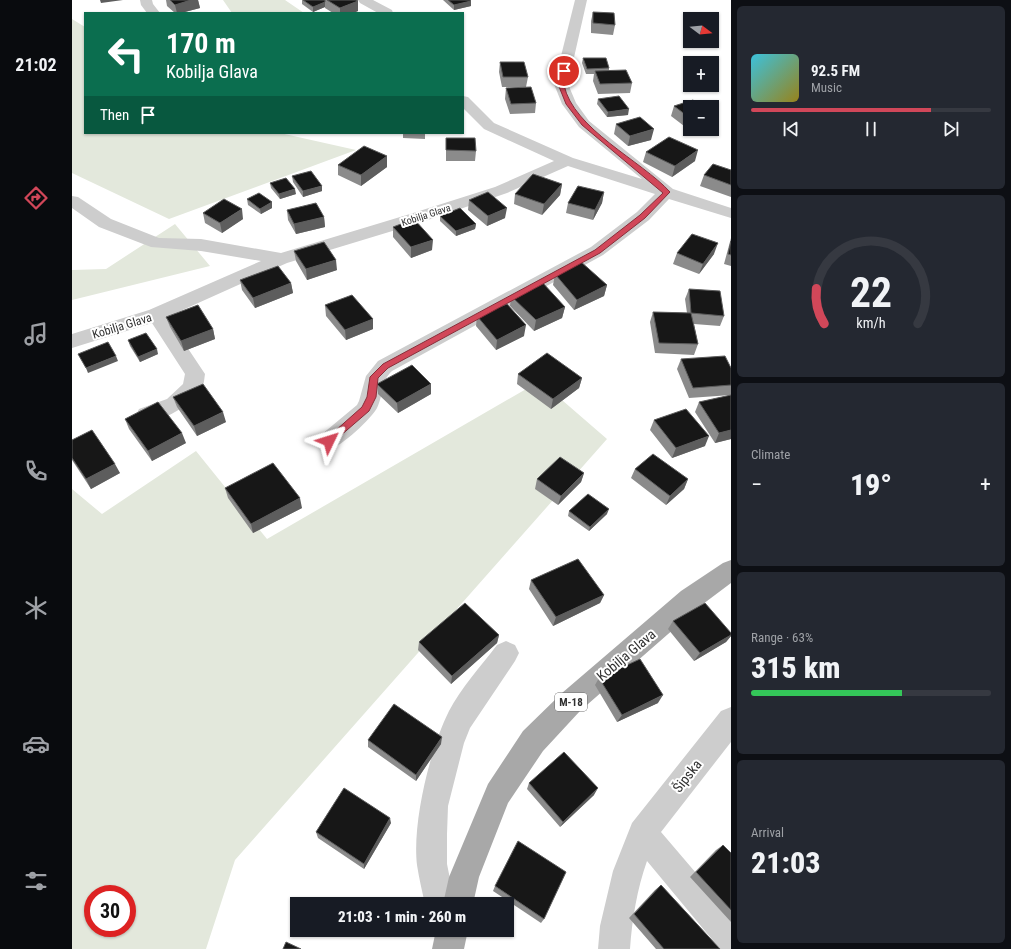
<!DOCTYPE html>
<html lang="en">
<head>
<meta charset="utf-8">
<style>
	:root { --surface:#171b24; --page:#242831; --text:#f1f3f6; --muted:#9ea1a6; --line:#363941; --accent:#d14759 }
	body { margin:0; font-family:"Roboto Condensed",sans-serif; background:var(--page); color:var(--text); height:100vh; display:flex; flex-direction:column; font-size:15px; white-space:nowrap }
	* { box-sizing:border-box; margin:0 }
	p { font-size:13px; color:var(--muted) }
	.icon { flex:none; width:22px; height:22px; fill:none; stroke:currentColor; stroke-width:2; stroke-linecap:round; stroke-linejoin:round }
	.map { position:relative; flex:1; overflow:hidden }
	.sheet { display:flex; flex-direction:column; gap:6px; padding:6px; background:#0d0f14; width:280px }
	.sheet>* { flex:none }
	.banner { position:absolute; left:12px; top:12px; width:380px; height:122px; border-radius:0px; box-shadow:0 1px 3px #0004; background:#0b6e4f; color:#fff; overflow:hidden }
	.needle { width:26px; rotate:106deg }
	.buttons { position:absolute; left:611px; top:12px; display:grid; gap:8px }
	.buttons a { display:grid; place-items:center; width:36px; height:36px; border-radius:0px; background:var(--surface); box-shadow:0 1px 3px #0004; font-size:20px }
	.speed { position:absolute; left:12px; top:885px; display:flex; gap:8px; font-size:20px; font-weight:700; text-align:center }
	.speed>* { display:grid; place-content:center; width:52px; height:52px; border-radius:50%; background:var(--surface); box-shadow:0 1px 3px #0004; line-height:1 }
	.speed .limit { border:6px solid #d22; background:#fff; color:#111 }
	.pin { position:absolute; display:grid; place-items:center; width:34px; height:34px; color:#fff; margin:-17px; border:2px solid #fff; border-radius:50%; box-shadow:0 1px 4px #0007 }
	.me { position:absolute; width:44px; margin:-22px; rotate:49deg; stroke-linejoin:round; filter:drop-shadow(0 0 3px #0008) }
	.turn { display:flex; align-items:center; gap:14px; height:84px; padding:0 16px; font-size:18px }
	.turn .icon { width:52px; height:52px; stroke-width:2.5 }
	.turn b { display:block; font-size:28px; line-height:34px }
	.then { display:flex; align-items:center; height:38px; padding:0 16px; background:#0003; gap:8px; font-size:15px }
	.big { font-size:30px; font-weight:800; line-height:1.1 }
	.sheet .tile { flex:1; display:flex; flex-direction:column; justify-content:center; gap:6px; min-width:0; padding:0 14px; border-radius:6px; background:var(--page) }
	.sheet .dial { align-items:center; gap:0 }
	.dial svg { height:104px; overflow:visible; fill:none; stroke:var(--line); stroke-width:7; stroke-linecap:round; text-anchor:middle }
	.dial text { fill:var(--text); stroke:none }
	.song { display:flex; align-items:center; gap:12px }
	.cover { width:48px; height:48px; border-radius:6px; background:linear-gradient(135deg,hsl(190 70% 55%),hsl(50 70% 35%)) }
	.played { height:4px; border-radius:2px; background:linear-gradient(90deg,var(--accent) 75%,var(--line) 75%) }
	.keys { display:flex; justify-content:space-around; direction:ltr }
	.heat { display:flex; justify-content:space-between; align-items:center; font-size:22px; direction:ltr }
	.charge { height:6px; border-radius:3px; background:linear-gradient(90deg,#34c759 63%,var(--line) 0) }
	.trip { position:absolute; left:218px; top:897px; width:224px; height:40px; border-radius:0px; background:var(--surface); box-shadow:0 1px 3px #0004; font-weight:800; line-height:40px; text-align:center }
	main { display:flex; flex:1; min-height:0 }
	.tabs { display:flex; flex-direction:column; width:72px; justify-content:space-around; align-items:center; background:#090b0e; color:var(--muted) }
	.tabs .icon { width:28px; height:28px }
	.tabs .on { color:var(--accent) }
	.tabs b { font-size:18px; color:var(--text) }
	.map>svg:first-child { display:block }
	.green { fill:#e3e8dc; fill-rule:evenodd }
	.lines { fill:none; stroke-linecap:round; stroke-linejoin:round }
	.minor { fill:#cdcdcd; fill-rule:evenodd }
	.primary { fill:#a8a8a8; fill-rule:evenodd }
	.wall { fill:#8b8b8b }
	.shaded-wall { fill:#5d5d5d }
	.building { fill:#171717; stroke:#5d5d5d }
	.route { fill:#d14759; stroke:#882e3a }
	.labels { text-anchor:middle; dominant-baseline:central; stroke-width:4; stroke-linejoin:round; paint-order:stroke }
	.far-street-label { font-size:10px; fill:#303030; stroke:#fff }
	.shield { fill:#fff; stroke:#6e6e6e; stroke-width:1 }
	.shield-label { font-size:11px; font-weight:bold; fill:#303030 }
	.street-label { font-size:12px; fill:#303030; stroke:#fff }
	.near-street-label { font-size:14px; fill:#303030; stroke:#fff }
</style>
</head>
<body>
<main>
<nav class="tabs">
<b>21:02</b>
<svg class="icon on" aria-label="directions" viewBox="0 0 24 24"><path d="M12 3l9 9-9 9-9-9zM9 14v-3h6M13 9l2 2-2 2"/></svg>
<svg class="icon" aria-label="music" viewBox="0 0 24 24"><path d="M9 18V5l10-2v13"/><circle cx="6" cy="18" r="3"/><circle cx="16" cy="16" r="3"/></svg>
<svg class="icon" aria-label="phone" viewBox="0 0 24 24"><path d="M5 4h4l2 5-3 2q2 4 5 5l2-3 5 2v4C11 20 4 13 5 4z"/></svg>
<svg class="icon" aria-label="climate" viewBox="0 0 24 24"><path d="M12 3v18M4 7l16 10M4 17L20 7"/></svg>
<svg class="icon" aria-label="car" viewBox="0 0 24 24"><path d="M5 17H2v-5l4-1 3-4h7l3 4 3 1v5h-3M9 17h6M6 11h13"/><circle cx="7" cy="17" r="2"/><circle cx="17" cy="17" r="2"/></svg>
<svg class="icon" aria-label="filters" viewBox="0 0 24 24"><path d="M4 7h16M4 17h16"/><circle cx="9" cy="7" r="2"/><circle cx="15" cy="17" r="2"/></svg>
</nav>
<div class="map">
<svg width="659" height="949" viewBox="0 0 659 949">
	<rect width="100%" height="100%" fill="#fff"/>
	<path class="green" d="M151,0h62l19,13h-72z
		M0,19l13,8v106h195l76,17 -187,69 -97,-46z
		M103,224l35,42 -138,34v-30l34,-1z
		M468,381l67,58 -372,421 -29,89h-134v-460l30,25 94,-63 71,88zM21,894h34v34h-34z"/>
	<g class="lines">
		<path class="minor" d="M68,0h12l1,4 7,9h-13l-6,-8z
			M286,0h15l19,10 1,3h-15l-18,-10z
			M503,0h12l-19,84 8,19 13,18 84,68 58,19v10l-62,-19 -20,21 -46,35 -211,116c-12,11 -8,23 -15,37 -5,10 -36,39 -47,41 -3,0 -6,-1 -9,-2l-3,-6 3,-6 36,-30 2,-4 7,-25 12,-15 213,-114 46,-35 18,-18 -87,-28 -61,27 -85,29 -135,41 -120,54 38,57c-1,6 -1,13 -5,18 -10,14 -44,34 -61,29l-3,-6 3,-6 28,-10 16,-15 2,-10 -33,-51 -80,25v-14l77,-24 112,-49 -60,-10 -50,-4 -52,-20 -27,-19v-12l6,1 33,22 48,19 42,1 80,14 129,-39 85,-27 59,-26 -70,-32 -21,-21v-12l5,1 26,26 79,35 69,21 -63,-52 -17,-23 -8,-20z
			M434,641l9,4 4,8 -4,8 -45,67 -6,15 -16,63 -1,28v30l8,40h-30c-3,-13 -6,-26 -8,-39 -5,-42 13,-116 32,-154 12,-23 32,-45 48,-66z
			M659,707v35l-70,90 70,82v35h-11l-73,-88c-10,28 -15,59 -17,88h-32l2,-23 13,-55 19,-48 89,-112z"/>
		<path class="primary" d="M659,560v23l-32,24 -119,104 -37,40 -35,52 -29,74 -6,27h-30l6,-27 39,-93 35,-53 39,-38 119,-102 42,-28z
			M364,930h32l-4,19h-32z"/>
	</g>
	<path class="wall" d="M94,0h32l2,8 -19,5h-6l-8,-7z
		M230,0h54l2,1v10l-5,2h-20l-8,-5v-1l-12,5 -11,-8z
		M371,0h27l1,6 -17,4z
		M521,12l22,13 -2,10 -22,-2v-12z
		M511,58l26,10v3l23,12 -2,10 -32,1 -5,-13 1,-7h-8l-4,-11z
		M428,62l28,15 -2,10h-24l-3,-15z
		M434,88l30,15 -1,10 -25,1 -5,-15z
		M526,99l30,16 -21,2 -10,-13z
		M602,106l16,1v21l-2,1 -17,-13z
		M544,124l35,16 -23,6 -14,-12z
		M331,133h22v6l-22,-1z
		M374,138l30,13 -1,10h-29z
		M574,152l49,9 -23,16 -29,-15z
		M315,156v11l-26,19 -23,-11v-10z
		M659,170v27l-31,-11 4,-11z
		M220,176l30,15 -19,6 -10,-15z
		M198,183l26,11 -16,5 -9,-11z
		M490,184l-2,11 -18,20 -28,-11 1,-10z
		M532,192l-2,11 -9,17 -27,-7 2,-10z
		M175,199l25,3v6l-11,6 -13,-9z
		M397,200l36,18 -18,8 -19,-16z
		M215,210l37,7 1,10 -29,7 -8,-14z
		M131,213l40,6 -21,14 -17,-10z
		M368,216l36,8 -1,5 -19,7 -16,-15z
		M321,227l39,23 -21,8 -18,-21z
		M659,238v28l-7,-2z
		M222,251l43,19 -30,10 -11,-19z
		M605,253l37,1 -15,20 -26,-10z
		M483,274l52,11 -3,11 -30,14 -21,-25z
		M168,280l51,3 2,10 -38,15 -13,-18z
		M617,289l35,27 -4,10 -26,-2 4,20 -4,11 -39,-2 -5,-31 3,-10 34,1 -2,-14z
		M439,296l54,11 -3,11 -28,13 -24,-25z
		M253,305l48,14v10l-27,11 -20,-24z
		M405,316l47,20 -28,14 -20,-24z
		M94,317l47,12 2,10 -31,12 -14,-24z
		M56,340l30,14 -18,8 -10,-16z
		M609,359l50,9v27l-42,3 -12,-29z
		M446,374l64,4 -3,10 -28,21 -34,-25z
		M305,384l54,10 -33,19 -20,-19z
		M659,395v44l-16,4 -20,-31 4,-10z
		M101,397l53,25 -29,14 -20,-29z
		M53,419l61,24 -34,18 -23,-32z
		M582,420l51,26 -33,12 -22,-28z
		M0,440l48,33 -29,16 -19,-29z
		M563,469l53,10 -4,10 -18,16 -35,-27z
		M512,473l-3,9 -23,23 -23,-16 2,-10z
		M153,488l77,20 -49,25 -25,-35z
		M497,511l38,3 -18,17 -21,-15z
		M459,580l73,15 -4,8 -47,23 -24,-37z
		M601,621l58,12v3l-5,6 -32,19 -26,-32z
		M427,635l-2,8 -46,41 -33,-34 1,-8z
		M527,678l59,25 -41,19 -22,-37z
		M296,740l73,4 -25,37 -48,-34z
		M457,783l65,12 -34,32 -33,-38z
		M319,823l-27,46 -46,-31 -2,-6z
		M651,845l8,8v69l-41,-45 26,-27z
		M589,885l59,64h-64l-27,-31 26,-28z
		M423,886l49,33 -3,4 -48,-32z"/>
	<path class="shaded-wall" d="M28,0h23l-22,3z
		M119,0h7l2,8 -19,5h-4l-2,-8z
		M286,1v10l-5,2h-13v-5z
		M399,1v5l-17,4v-5z
		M253,2v5l-12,5v-5z
		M557,109l-1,6 -21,2 1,-5z
		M618,120v8l-2,1z
		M582,129l-3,11 -23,6 2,-10z
		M626,150l-3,11 -23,16 3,-11z
		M315,156v11l-26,19v-11z
		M490,184l-2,11 -18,20 2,-11z
		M250,186v5l-19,6v-6z
		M223,189l1,5 -16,5 -1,-5z
		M532,192l-2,11 -9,17 2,-10z
		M200,202v6l-11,6 -1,-5z
		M435,208l-2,10 -18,8 1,-10z
		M170,209l1,10 -21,14 -2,-10z
		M252,217l1,10 -29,7 -2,-10z
		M404,224l-1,5 -19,7v-5z
		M361,240l-1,10 -21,8v-11z
		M646,243l-4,11 -15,20 4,-10z
		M264,260l1,10 -30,10 -1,-11z
		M219,283l2,10 -38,15 -2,-10z
		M535,285l-3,11 -30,14 3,-10z
		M493,307l-3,11 -28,13 2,-11z
		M301,319v10l-27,11 -1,-10z
		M454,325l-2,11 -28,14 1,-10z
		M141,329l2,10 -31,12 -3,-10z
		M85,349l1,5 -18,8 -2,-5z
		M44,356l2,5 -30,12 -2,-5z
		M510,378l-3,10 -28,21 2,-10z
		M359,384v10l-33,19 -1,-10z
		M151,412l3,10 -29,14 -3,-10z
		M659,430v9l-16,4 4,-10z
		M110,433l4,10 -34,18 -4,-10z
		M637,436l-4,10 -33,12 4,-10z
		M43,464l5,9 -29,16 -5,-10z
		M512,473l-3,9 -23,23 3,-9z
		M616,479l-4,10 -18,16 4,-9z
		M228,498l2,10 -49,25 -2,-9z
		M537,509l-2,5 -18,17 1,-4z
		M532,595l-4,8 -47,23 3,-9z
		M427,635l-2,8 -46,41 1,-8z
		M659,635v1l-5,6 -32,19 6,-8z
		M591,695l-5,8 -41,19 5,-7z
		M370,737l-1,7 -25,37v-6z
		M526,788l-4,7 -34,32 3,-5z
		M318,818l1,5 -27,46v-5z"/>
	<path class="building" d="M98,0h21l-16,5z
		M231,0h22v2l-12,5z
		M255,0h29l2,1 -18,7z
		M376,0h22l1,1 -17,4z
		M521,12l21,1 1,12 -22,-2z
		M511,58h23l3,10 -22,1z
		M428,62h24l4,15h-25z
		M554,70l6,13 -32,1 -5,-13z
		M459,87l5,16 -25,1 -5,-16z
		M547,96l10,13 -21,3 -10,-13z
		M621,100l9,7h-12v11l-16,-12z
		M568,117l14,12 -24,7 -14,-12z
		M597,137l29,13 -23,16 -29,-14z
		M374,138h29l1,13 -30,-1z
		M292,146l23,10 -26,19 -23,-10z
		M641,164l18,6v15l-27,-10z
		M239,171l11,15 -19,5 -11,-15z
		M461,174l29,10 -18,20 -29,-10z
		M214,178l9,11 -16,5 -9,-11z
		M506,186l26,6 -9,18 -27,-7z
		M416,192l19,16 -19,8 -19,-16z
		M187,193l13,9 -12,7 -13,-10z
		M152,199l18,10 -22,14 -17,-10z
		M244,203l8,14 -30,7 -7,-14z
		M388,208l16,16 -20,7 -16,-15z
		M342,219l19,21 -22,7 -18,-20z
		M620,234l26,9 -15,21 -26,-11z
		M659,241v14l-3,-1z
		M252,242l12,18 -30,9 -12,-18z
		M508,261l27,24 -30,15 -22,-26z
		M206,266l13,17 -38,15 -13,-18z
		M470,282l23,25 -29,13 -25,-24z
		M617,289l31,2 4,25 -33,-3 7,31 -39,-1 -6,-31 38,1z
		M280,295l21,24 -28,11 -20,-25z
		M435,304l19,21 -29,15 -20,-24z
		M126,305l15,24 -32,12 -15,-24z
		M74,333l11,16 -19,8 -10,-17z
		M36,342l8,14 -30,12 -8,-14z
		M475,353l35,25 -29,21 -35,-25z
		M653,356l6,12v17l-38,3 -12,-29z
		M340,365l19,19 -34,19 -20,-19z
		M131,384l20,28 -29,14 -21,-29z
		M659,395v35l-12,3 -20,-31z
		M86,402l24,31 -34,18 -23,-32z
		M614,409l23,27 -33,12 -22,-28z
		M20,430l23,34 -29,15 -14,-21v-18z
		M581,454l35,25 -18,17 -35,-27z
		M488,457l24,16 -23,23 -24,-17z
		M201,463l27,35 -49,26 -26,-36z
		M516,494l21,15 -19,18 -21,-16z
		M506,559l26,36 -48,22 -25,-37z
		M393,603l34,32 -47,41 -33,-34z
		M633,603l26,30v2l-31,18 -27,-32z
		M568,659l23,36 -41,20 -23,-37z
		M322,704l48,33 -26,38 -48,-35z
		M492,752l34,36 -35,34 -34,-39z
		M272,788l46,30 -26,46 -48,-32z
		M446,841l48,31 -22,47 -49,-33z
		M651,845l8,8v57l-35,-38z
		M589,885l59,64h-56l-30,-35z
		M214,942l15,7h-18z"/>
	<path class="route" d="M490,69l5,2c-1,4 -4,10 -3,14 9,44 78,76 106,107l-25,26 -45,35 -212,115 -10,10 -2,19 -7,14 -37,32h-6l-1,-2 1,-2 36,-32 5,-10 3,-20 13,-13 212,-114 45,-35 23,-22 -81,-68 -16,-21 -8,-20z"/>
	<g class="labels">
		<g class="far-street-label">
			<text transform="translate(354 215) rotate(-18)">Kobilja Glava</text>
		</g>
		<rect class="shield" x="483" y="693" width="32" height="18" rx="3"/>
		<g class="shield-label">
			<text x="499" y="702">M-18</text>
		</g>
		<g class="street-label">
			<text transform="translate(50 326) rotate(-17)">Kobilja Glava</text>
		</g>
		<g class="near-street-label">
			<text transform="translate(554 655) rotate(-40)">Kobilja Glava</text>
			<text transform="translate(615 776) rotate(-52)">Šipska</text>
		</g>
	</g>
</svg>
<div class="buttons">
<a><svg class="needle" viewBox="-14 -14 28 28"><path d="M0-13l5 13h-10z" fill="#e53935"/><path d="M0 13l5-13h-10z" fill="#9ea1a6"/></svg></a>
<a>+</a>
<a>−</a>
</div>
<div class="speed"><div class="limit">30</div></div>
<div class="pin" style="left:492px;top:71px;background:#d93025"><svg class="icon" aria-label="arrive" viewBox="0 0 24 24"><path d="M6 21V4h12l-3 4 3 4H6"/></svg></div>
<svg class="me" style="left:257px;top:441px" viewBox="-20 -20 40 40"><path d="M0-17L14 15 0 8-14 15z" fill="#d14759" stroke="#fff" stroke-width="4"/></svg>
<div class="trip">21:03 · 1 min · 260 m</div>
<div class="banner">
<div class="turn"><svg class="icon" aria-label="left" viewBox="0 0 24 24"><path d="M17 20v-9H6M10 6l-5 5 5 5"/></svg><div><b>170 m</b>Kobilja Glava</div></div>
<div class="then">Then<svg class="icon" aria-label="arrive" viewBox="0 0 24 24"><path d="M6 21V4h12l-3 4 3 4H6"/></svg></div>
</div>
</div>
<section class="sheet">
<div class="tile">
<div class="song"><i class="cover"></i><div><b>92.5 FM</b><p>Music</p></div></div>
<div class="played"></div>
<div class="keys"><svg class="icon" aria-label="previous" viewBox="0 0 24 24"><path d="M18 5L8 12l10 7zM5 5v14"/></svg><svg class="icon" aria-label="pause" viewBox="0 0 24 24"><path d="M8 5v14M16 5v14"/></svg><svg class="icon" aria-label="next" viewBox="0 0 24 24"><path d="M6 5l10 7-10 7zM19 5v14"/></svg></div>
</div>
<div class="tile dial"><svg viewBox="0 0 100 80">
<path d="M14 69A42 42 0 1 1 86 69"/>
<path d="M14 69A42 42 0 0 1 8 42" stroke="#d14759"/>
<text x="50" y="56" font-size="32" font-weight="700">22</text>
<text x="50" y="72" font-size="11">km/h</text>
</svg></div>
<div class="tile"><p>Climate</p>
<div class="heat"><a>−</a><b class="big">19°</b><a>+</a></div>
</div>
<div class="tile"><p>Range · 63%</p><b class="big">315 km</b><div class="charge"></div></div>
<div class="tile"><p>Arrival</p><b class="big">21:03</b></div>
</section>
</main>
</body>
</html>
